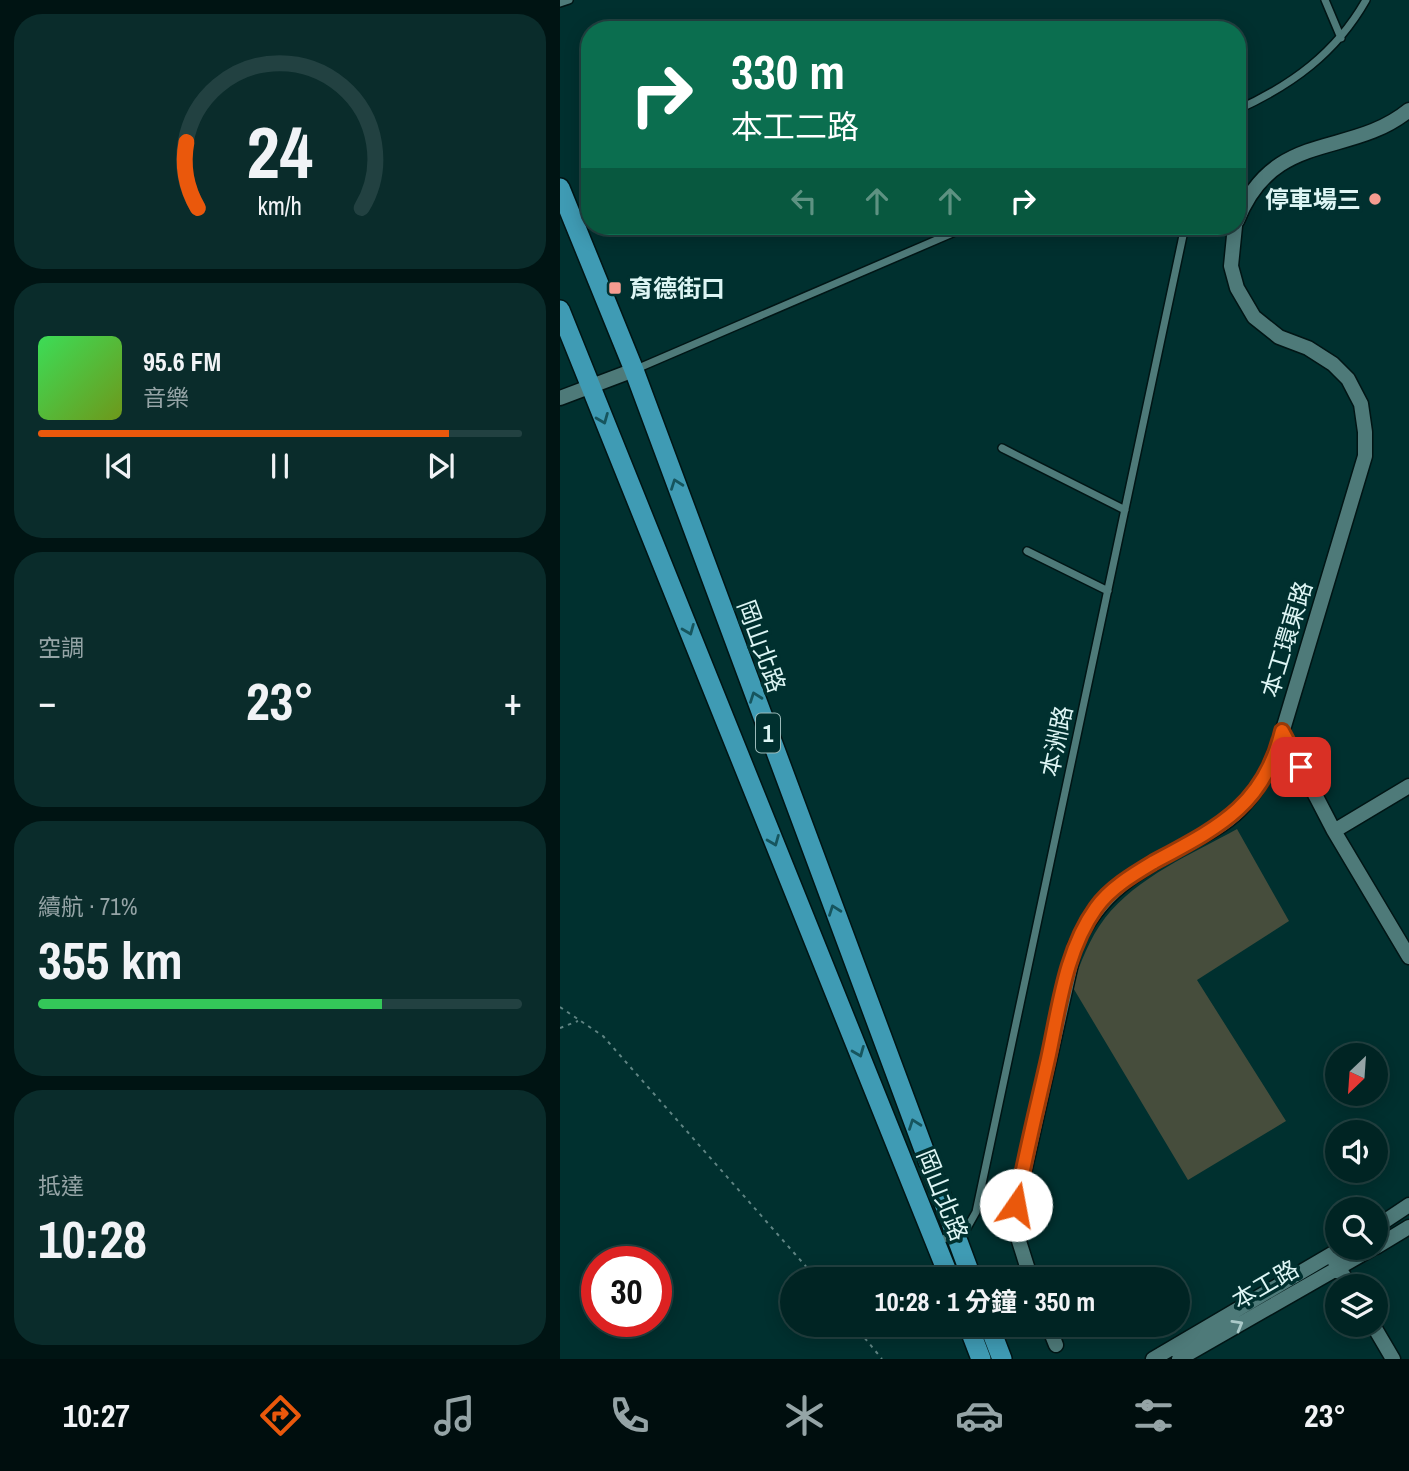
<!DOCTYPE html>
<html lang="zh-TW">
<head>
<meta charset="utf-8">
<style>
	:root { --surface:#002423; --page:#0a2c2b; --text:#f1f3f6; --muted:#95a4a6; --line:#224141; --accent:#ea580c }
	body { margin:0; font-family:"Archivo Narrow","Noto Sans TC",sans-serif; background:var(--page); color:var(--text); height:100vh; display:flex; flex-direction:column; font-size:26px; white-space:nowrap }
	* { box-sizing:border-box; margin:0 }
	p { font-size:23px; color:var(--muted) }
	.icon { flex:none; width:38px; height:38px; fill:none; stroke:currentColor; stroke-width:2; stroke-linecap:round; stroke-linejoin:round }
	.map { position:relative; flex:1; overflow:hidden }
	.side { display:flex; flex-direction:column; gap:14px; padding:14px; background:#001413; width:560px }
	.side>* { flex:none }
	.banner { position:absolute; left:21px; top:21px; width:665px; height:214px; border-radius:28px; box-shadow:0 4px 18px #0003,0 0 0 2px var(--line); background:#0b6e4f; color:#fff; overflow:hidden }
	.needle { width:46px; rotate:205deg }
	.controls { position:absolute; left:765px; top:1043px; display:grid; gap:14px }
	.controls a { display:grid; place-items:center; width:63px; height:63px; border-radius:50%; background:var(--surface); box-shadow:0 4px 18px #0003,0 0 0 2px var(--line); font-size:35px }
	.speed { position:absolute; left:21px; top:1246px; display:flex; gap:14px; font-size:35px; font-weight:700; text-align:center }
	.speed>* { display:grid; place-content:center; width:91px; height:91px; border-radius:50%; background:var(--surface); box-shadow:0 4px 18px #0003,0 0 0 2px var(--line); line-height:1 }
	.speed .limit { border:10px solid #d22; background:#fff; color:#111 }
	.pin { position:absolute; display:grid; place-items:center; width:60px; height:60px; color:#fff; margin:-30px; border-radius:14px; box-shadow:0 4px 10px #0006 }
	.me { position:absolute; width:77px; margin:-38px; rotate:12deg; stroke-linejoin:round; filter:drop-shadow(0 0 5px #0008) }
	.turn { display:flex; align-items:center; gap:24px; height:147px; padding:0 35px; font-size:32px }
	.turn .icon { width:91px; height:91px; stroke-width:2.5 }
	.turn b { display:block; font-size:49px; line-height:60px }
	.lanes { display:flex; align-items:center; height:66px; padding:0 35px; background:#0003; justify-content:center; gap:35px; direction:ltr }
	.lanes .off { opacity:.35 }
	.big { font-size:52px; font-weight:700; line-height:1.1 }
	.side .card { flex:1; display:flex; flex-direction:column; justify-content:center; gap:10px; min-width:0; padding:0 24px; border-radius:28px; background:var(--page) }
	.side .dial { align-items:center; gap:0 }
	.dial svg { height:182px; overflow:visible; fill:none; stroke:var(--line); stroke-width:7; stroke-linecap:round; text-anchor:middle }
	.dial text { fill:var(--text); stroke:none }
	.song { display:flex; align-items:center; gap:21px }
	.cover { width:84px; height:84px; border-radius:10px; background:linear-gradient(135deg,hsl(130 70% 55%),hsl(80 70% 35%)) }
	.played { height:7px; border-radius:4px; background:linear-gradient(90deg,var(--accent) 85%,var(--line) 85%) }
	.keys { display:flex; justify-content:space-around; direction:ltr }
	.heat { display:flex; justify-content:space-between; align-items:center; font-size:38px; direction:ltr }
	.charge { height:10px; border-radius:5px; background:linear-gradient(90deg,#34c759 71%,var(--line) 0) }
	.trip { position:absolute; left:220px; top:1267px; width:410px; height:70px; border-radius:35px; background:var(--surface); box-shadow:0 4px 18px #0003,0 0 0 2px var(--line); font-weight:700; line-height:70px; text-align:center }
	.tabs { display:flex; height:112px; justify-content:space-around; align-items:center; background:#000e0e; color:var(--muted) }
	.tabs .icon { width:49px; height:49px }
	.tabs .active { color:var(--accent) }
	.tabs b { font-size:32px; color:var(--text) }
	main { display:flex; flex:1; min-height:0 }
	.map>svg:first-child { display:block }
	.green { fill:#464d3c }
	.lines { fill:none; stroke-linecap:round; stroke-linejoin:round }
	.service-casing { stroke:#011515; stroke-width:10 }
	.minor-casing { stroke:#011515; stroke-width:17 }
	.primary-casing { stroke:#011515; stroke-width:22 }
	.path { stroke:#5f8483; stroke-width:2; stroke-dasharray:3.5 5; stroke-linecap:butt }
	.service { stroke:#4e7a79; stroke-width:7 }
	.minor { stroke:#4e7a79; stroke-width:14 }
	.primary { stroke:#3f9bb4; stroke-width:19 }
	.oneway { stroke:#16555e }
	.oneway2 { stroke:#abcac9 }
	.route-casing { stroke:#983908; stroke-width:18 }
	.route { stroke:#ea580c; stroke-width:12 }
	.poi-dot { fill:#f59c90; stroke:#00302f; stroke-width:2.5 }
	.labels { text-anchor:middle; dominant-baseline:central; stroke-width:7; stroke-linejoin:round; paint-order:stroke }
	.shield { fill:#00302f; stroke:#9bbab9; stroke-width:2 }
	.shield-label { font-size:23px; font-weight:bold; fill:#ddf5f4 }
	.poi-label { font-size:24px; font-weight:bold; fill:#ddf5f4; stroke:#00302f; text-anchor:end }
	.street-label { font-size:24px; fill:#ddf5f4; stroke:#00302f }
</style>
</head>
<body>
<main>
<section class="side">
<div class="card dial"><svg viewBox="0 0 100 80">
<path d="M14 69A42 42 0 1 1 86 69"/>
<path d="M14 69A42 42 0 0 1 9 40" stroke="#ea580c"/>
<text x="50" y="56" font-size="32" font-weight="700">24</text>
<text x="50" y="72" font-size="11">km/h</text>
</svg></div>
<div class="card">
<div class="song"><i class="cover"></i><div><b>95.6 FM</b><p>音樂</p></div></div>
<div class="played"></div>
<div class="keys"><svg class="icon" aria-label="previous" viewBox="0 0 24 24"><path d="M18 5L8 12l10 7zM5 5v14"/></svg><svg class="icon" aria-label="pause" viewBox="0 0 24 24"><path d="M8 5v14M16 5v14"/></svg><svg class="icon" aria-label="next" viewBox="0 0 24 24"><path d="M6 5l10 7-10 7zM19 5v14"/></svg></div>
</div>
<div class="card"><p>空調</p>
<div class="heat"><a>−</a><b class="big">23°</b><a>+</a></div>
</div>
<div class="card"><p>續航 · 71%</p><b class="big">355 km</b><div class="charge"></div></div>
<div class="card"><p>抵達</p><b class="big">10:28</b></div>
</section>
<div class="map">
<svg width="849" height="1359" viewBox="0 0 849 1359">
	<rect width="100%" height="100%" fill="#00302f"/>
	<path class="green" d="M677,829l52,92 -92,59 89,141 -98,59 -116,-194c9,-24 17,-47 33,-68 32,-41 87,-64 132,-89z"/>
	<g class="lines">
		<g class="service-casing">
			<path id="service" d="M765,0l16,38
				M0,3l9,-3
				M677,110c55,-25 99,-57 129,-110
				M74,370l335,-144
				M442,448l123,62
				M467,551l81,40
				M377,1242l30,-14 9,-16 209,-986"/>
		</g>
		<g class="minor-casing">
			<path id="minor" d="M677,221c37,-93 112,-62 172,-111
				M0,398l74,-28
				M722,731l52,100 75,126
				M774,831l75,-45
				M816,1227l33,-22
				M816,1247l33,-20
				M774,1260l16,26
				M471,1279l-18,-57 62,-276c27,-57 65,-76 118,-105 19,-10 38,-20 52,-37 16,-17 25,-39 34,-61l86,-287v-24l-4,-28 -13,-25 -15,-15 -25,-16 -29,-11 -25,-20 -17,-29 -6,-22 4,-40
				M488,1325l8,20
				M813,1325l20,34
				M593,1359l189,-111
				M619,1359l194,-111"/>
		</g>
		<g class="primary-casing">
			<path id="primary" d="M0,188l74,182 338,909
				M0,310l390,969
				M408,1325l13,34
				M429,1325l13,34"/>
		</g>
		<path class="path" d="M0,1007l43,29 214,243
			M0,1028l18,-7
			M294,1325l28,34"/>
		<use href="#service" class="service"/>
		<use href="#minor" class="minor"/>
		<use href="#primary" class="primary"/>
	</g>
	<defs><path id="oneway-chevron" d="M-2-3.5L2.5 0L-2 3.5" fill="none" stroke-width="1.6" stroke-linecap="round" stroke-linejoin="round" transform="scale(1.75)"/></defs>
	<g class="oneway">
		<use href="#oneway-chevron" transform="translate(43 419) rotate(68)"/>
		<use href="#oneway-chevron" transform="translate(116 484) rotate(-110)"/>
		<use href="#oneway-chevron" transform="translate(129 630) rotate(68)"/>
		<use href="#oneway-chevron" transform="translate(195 697) rotate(-110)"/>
		<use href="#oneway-chevron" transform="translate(214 841) rotate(68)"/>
		<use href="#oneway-chevron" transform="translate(274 910) rotate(-110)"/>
		<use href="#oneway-chevron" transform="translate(299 1052) rotate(68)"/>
		<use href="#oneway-chevron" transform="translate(354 1124) rotate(-110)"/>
	</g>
	<use class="oneway2" href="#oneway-chevron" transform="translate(678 1325) rotate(-30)"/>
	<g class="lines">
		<g class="route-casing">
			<path id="route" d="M456,1205c9,-49 21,-97 32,-146 11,-50 17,-108 48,-151 14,-20 38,-34 58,-46 63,-34 110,-56 128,-131l19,36"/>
		</g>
		<use href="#route" class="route"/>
	</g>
	<g class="poi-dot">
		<circle cx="815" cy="199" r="7"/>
		<rect x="48" y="281" width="14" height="14" rx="3.5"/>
	</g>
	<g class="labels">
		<rect class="shield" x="196" y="713.5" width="24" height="39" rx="5"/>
		<g class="shield-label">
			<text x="208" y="733">1</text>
		</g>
		<g class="poi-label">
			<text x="801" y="199">停車場三</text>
			<text x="69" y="288" text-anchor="start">育德街口</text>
		</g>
		<g class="street-label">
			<text transform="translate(726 639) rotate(-73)">本工環東路</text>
			<text transform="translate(202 646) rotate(70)">岡山北路</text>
			<text transform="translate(496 741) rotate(-78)">本洲路</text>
			<text transform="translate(383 1195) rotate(68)">岡山北路</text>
			<text transform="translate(705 1284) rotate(-30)">本工路</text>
		</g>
	</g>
</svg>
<div class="controls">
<a><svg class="needle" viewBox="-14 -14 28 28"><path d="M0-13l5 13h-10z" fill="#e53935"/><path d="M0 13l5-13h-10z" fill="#95a4a6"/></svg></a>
<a><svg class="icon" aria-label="sound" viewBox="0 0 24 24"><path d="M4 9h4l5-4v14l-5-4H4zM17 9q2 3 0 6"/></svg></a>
<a><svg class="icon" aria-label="search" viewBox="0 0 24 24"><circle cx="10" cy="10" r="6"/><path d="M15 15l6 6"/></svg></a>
<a><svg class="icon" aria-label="layers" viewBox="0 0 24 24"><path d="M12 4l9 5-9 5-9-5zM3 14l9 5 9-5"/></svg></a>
</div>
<div class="speed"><div class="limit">30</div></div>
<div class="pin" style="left:741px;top:767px;background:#d93025"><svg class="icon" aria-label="arrive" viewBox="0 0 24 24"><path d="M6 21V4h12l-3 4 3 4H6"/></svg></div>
<svg class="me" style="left:456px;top:1205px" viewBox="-20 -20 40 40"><circle r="19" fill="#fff"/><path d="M0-13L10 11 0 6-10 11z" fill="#ea580c"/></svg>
<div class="trip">10:28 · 1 分鐘 · 350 m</div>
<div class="banner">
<div class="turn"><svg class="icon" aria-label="right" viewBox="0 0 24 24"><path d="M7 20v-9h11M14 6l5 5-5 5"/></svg><div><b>330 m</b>本工二路</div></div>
<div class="lanes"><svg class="icon off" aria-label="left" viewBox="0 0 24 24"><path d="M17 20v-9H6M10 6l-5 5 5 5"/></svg><svg class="icon off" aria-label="ahead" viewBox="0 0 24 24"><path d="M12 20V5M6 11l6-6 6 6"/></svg><svg class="icon off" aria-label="ahead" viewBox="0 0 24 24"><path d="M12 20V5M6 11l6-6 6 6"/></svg><svg class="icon" aria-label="right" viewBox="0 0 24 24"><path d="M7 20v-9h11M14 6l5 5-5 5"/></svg></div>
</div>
</div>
</main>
<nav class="tabs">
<b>10:27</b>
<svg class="icon active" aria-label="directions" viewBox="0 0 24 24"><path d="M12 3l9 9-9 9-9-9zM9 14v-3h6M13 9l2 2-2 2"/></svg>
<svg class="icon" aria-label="music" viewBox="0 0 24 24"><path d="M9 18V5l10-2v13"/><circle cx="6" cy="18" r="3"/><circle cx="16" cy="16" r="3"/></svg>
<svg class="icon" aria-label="phone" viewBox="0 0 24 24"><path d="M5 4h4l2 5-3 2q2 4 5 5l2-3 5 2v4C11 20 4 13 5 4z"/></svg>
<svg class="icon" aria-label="climate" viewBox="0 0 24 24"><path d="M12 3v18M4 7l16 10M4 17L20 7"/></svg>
<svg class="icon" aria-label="car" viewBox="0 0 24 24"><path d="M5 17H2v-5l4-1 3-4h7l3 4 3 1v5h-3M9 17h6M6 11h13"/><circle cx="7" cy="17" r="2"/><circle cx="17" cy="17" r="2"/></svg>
<svg class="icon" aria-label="filters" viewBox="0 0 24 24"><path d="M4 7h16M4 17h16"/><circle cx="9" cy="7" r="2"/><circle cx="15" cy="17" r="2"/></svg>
<b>23°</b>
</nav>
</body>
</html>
